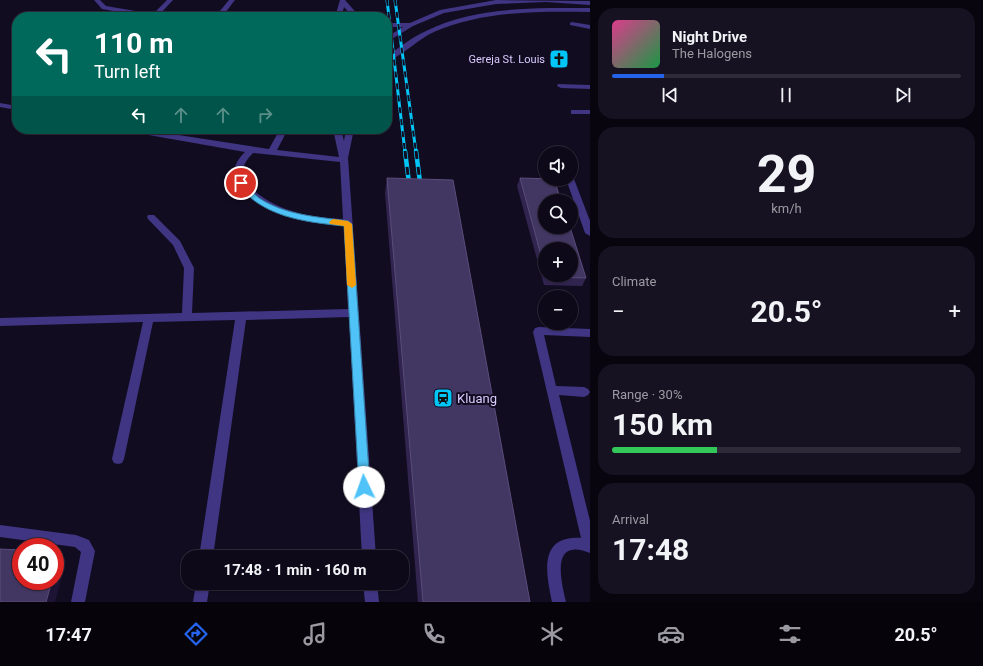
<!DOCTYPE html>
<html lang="en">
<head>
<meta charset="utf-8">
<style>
	:root { --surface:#0e0919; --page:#171222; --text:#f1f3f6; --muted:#9b9aa2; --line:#2e2a38; --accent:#2563eb }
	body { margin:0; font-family:Roboto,sans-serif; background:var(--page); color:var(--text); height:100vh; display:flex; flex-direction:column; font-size:15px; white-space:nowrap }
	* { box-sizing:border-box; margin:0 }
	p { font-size:13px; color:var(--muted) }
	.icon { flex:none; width:22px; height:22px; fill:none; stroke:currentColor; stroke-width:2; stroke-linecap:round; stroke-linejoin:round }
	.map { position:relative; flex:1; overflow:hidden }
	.side { display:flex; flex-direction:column; gap:8px; padding:8px; background:#08050e; width:393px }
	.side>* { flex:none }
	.banner { position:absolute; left:12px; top:12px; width:380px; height:122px; border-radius:16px; box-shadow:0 1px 3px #0004,0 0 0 1px var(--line); background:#00695c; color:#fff; overflow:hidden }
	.fabs { position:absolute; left:538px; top:146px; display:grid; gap:8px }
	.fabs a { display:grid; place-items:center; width:40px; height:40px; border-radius:50%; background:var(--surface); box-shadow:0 1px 3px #0004,0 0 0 1px var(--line); font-size:20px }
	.speed { position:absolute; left:12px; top:538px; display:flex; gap:8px; font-size:20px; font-weight:700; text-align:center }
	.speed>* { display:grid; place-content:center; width:52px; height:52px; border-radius:50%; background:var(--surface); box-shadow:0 1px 3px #0004,0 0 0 1px var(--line); line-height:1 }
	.speed .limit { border:6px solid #d22; background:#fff; color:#111 }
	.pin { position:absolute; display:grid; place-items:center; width:34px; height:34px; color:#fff; margin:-17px; border:2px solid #fff; border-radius:50%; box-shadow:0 1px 4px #0007 }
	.me { position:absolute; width:44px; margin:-22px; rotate:357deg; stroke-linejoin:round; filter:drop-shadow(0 0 3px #0008) }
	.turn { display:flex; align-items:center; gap:14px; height:84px; padding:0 16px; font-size:18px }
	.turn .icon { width:52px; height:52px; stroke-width:2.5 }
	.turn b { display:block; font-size:28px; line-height:34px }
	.lanes { display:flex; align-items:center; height:38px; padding:0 16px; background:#0003; justify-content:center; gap:20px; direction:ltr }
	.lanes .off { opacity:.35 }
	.big { font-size:30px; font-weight:700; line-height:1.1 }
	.side .tile { flex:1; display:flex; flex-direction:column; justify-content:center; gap:6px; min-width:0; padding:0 14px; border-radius:16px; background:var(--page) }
	.side .dial { align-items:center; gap:0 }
	.dial b { font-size:52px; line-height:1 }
	.song { display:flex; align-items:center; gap:12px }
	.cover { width:48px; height:48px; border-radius:6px; background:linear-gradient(135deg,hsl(330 70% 55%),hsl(140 70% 35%)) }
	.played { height:4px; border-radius:2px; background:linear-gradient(90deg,var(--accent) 15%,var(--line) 15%) }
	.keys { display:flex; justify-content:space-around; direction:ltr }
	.heat { display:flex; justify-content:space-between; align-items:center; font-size:22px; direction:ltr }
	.charge { height:6px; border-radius:3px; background:linear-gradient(90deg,#34c759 30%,var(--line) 0) }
	.trip { position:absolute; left:181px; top:550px; width:228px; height:40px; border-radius:16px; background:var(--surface); box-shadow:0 1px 3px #0004,0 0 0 1px var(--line); font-weight:700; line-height:40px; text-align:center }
	.menu { display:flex; height:64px; justify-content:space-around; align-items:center; background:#06040a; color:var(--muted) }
	.menu .icon { width:28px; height:28px }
	.menu .on { color:var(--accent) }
	.menu b { font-size:18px; color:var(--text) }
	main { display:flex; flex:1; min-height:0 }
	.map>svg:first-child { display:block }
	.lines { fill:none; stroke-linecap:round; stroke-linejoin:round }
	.minor { fill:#3f3582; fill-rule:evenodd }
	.rail-far1-casing { stroke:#00c5f7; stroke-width:3 }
	.rail-casing { stroke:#00c5f7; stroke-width:4.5 }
	.rail-far1 { stroke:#120c21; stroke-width:2; stroke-dasharray:6; stroke-linecap:butt }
	.rail { stroke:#120c21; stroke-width:3; stroke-dasharray:8; stroke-linecap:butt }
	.wall { fill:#31244f; fill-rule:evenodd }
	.shaded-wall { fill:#1d1335 }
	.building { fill:#423662; stroke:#5a4d7b }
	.route { fill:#4fc3f7; stroke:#337fa1 }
	.slow { fill:#f59e0b }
	.labels { text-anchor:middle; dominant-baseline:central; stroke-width:4; stroke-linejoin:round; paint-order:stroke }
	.far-poi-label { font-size:11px; fill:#d7ccff; stroke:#120c21; text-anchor:end }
	.poi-label { font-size:13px; fill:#d7ccff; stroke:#120c21; text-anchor:start }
</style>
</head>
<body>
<main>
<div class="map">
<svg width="590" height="602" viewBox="0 0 590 602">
	<rect width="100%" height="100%" fill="#120c21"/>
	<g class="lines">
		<path class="minor" d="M94,0h6l6,6 47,8 14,-14h6l-14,15 2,2h-15l-44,-8z
			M229,0h6l-10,13 19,2 3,2h-32z
			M340,0h5l15,17h-7l-9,-10 -3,10h-6z
			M496,0l94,1v4l-44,-3 -50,2 -52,9 -31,13 -26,16v-5l16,-10h-16v-4h23l30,-13z
			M549,8h41v4c-53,-1 -107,-1 -156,20 -16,7 -33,25 -47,29v-5c13,-9 25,-19 39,-25 38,-19 81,-22 123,-23z
			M572,22l18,3v4l-20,-4v-2z
			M558,84l32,1v4l-29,-1 -4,-2z
			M0,103l17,3v4l-17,-3z
			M571,110h19v4h-19z
			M122,129h18l129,20 11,-20h8l-11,21 62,7 -6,-28h8l3,12 2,-12h8l-6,29 28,399h-14l-13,-240 -103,3 -33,237h-14l36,-237 -82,2 -29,137 -2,4 -4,1 -4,-1 -2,-4 31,-137 -143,4v-8l182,-5 2,-45 -11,-23 -25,-26 -1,-2 1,-2h6l26,26 14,27 -2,45 156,-4 -4,-83c-36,-3 -77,-8 -102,-37 -12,-14 -9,-25 3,-37l-119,-21zM253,153l87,9 3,57c-33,-2 -65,-7 -91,-30 -14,-13 -11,-24 1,-36z
			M232,129h16l12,4 -4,2 -23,-4z
			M571,177l3,2 16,42v15l-5,-3 -19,-54h5z
			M539,327l51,2v8l-46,-2 12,51 28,1 4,2 2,3 -2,3 -4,2 -25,-2 31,126v32c-40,-16 -29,27 -24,49h-14c-6,-28 -14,-67 29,-64l-48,-206 2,-4z
			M0,525l76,10 13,5 6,11 -10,51h-14l10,-50 -6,-5 -75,-10z
			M196,583h14l-3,19h-14z
			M363,583h14l2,19h-14z"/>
		<g class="rail-far1-casing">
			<path id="rail-far1" d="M387,0l18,152
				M395,0l21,152"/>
		</g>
		<g class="rail-casing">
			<path id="rail" d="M405,151l5,40
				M416,151l5,39"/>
		</g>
		<use href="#rail-far1" class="rail-far1"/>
		<use href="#rail" class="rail"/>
	</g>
	<path class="wall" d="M387,178l143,424h-112l-33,-409z
		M520,178l66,100 -4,8 -38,-1 -27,-99zM545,249l26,26h-26z"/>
	<path class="shaded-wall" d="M61,553l5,8 -11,41h-9l6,-21h3v-9z"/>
	<path class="building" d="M387,178l66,2 77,422h-107z
		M520,178l34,1 7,22h-16v26h25l16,51 -39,-1 -1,-2h25v-26h-26v21z
		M0,549l21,1v31h31l-6,21h-46z
		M55,552l6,1 -6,19z"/>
	<path class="route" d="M241,181c8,2 11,12 18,17 26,17 59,19 89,23l4,3 18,263 -2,4 -4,1 -4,-1 -1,-4 -15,-261c-39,-4 -83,-9 -107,-43z"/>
	<path class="slow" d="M333,219l15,2 4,3 4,61 -4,3 -5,-3 -3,-59 -14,-2 -1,-2z"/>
	<defs>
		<g id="church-square" transform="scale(1)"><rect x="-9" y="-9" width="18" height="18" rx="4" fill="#00c5f7" stroke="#120c21"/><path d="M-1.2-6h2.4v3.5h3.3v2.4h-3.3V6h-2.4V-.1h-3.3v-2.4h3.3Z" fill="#111"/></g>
		<g id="station-square" transform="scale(1)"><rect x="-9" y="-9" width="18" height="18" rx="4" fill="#00c5f7" stroke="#120c21"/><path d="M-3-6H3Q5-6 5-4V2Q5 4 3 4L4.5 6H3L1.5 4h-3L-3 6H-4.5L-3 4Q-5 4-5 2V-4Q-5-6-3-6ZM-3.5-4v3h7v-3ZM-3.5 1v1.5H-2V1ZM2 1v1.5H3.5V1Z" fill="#111"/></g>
	</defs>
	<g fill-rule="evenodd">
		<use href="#church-square" x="559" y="59"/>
		<use href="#station-square" x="443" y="398"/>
	</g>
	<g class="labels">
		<g class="far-poi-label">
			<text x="545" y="59">Gereja St. Louis</text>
		</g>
		<g class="poi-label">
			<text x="457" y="398">Kluang</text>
		</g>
	</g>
</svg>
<div class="fabs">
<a><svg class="icon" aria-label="sound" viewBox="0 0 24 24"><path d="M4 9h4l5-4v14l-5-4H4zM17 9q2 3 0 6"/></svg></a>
<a><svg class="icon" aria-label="search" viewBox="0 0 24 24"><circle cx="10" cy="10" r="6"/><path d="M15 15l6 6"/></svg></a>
<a>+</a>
<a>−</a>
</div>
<div class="speed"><div class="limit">40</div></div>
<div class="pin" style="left:241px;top:183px;background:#d93025"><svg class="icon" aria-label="arrive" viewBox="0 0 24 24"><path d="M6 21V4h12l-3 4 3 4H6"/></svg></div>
<svg class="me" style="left:364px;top:487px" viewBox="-20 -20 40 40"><circle r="19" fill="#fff"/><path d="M0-13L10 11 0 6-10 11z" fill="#4fc3f7"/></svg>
<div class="trip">17:48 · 1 min · 160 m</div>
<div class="banner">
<div class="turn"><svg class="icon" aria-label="left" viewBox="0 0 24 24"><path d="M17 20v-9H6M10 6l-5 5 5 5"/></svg><div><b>110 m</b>Turn left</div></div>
<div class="lanes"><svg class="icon" aria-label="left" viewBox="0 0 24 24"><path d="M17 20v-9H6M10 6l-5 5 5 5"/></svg><svg class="icon off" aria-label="ahead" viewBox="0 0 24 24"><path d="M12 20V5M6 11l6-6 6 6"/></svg><svg class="icon off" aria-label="ahead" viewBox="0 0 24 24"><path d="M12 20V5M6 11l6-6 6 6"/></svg><svg class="icon off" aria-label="right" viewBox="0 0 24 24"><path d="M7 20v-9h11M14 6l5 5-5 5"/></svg></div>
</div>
</div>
<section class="side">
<div class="tile">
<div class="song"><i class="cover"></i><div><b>Night Drive</b><p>The Halogens</p></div></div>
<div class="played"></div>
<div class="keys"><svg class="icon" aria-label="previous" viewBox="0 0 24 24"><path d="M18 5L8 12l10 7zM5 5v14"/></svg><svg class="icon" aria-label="pause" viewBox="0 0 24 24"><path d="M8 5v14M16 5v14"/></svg><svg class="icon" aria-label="next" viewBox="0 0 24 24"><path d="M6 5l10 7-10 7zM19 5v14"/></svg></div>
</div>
<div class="tile dial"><b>29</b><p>km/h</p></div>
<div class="tile"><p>Climate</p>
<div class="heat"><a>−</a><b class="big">20.5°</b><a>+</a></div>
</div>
<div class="tile"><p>Range · 30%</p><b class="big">150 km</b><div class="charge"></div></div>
<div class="tile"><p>Arrival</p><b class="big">17:48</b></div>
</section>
</main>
<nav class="menu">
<b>17:47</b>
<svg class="icon on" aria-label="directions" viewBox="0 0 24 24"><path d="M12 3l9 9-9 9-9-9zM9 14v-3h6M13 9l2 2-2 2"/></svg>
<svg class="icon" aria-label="music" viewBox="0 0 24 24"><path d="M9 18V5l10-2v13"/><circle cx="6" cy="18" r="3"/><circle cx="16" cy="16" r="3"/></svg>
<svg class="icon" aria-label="phone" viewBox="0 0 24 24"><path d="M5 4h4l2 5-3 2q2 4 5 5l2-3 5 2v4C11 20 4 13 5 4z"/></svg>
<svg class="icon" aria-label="climate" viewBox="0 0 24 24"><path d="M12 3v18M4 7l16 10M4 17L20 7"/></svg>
<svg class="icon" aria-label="car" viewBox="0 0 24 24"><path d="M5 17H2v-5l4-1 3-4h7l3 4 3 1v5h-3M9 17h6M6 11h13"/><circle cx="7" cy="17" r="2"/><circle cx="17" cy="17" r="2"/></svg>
<svg class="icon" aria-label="filters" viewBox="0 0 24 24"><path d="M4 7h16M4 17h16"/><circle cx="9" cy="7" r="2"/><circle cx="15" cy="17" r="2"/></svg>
<b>20.5°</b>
</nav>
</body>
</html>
